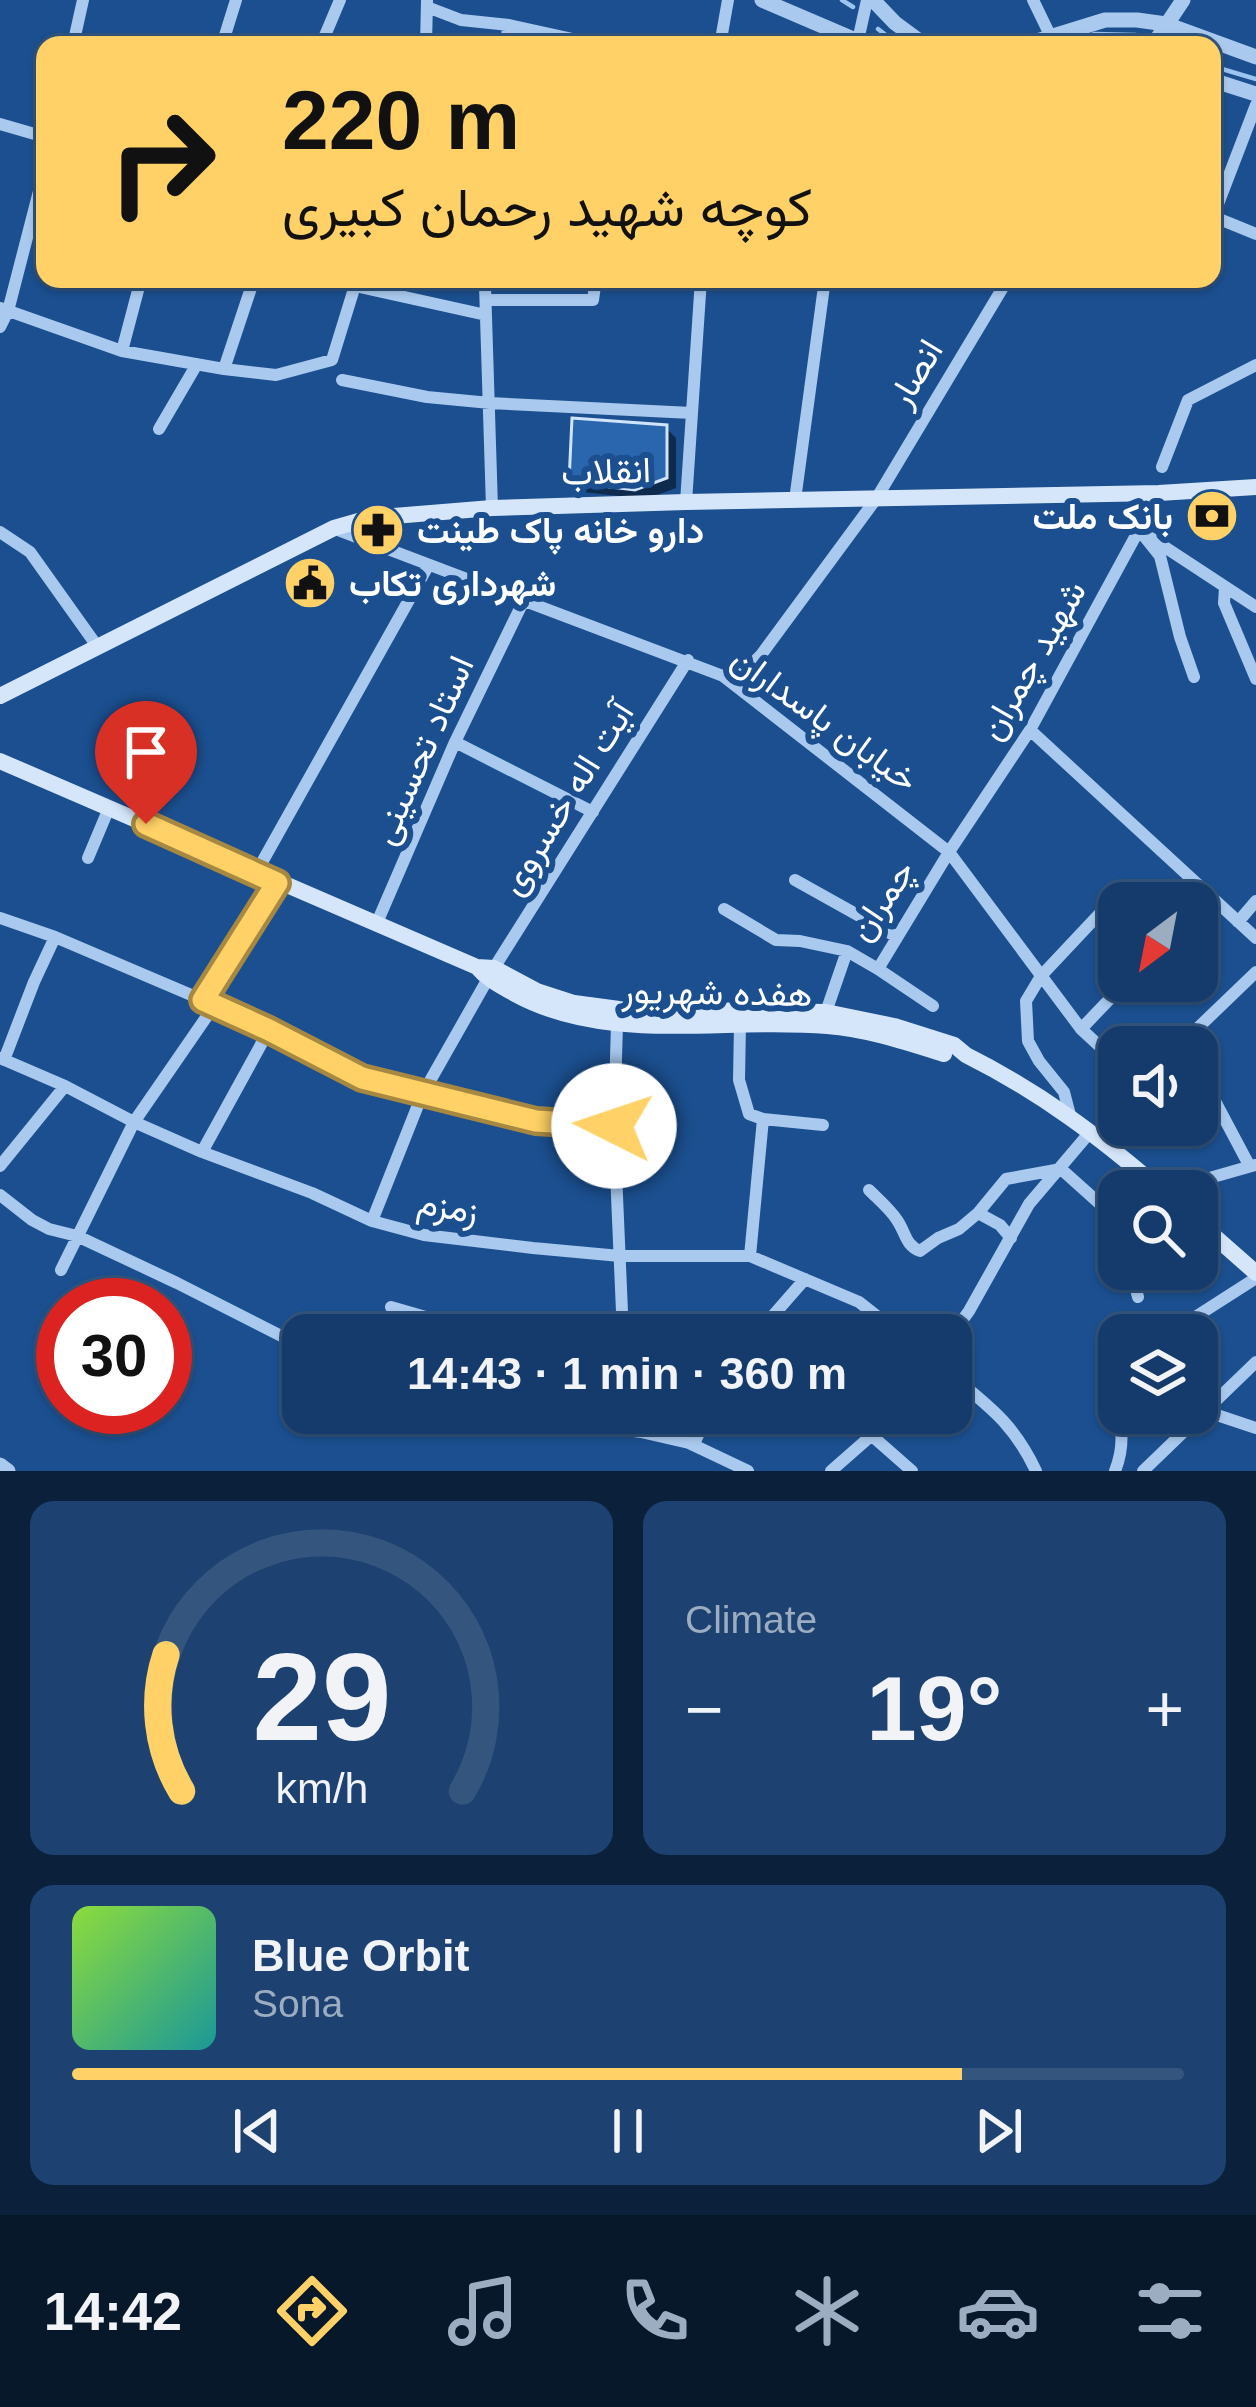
<!DOCTYPE html>
<html lang="en">
<head>
<meta charset="utf-8">
<style>
	:root { --surface:#143b6b; --page:#1d4271; --text:#f1f3f6; --muted:#9dadc1; --line:#33557e; --accent:#ffd166 }
	body { margin:0; font-family:Arial,Vazirmatn,sans-serif; background:var(--page); color:var(--text); height:100vh; display:flex; flex-direction:column; font-size:45px; white-space:nowrap }
	* { box-sizing:border-box; margin:0 }
	p { font-size:39px; color:var(--muted) }
	.icon { flex:none; width:66px; height:66px; fill:none; stroke:currentColor; stroke-width:2; stroke-linecap:round; stroke-linejoin:round }
	.map { position:relative; height:1471px; overflow:hidden }
	.details { display:flex; flex-direction:column; gap:30px; padding:30px; background:#0b203b; flex:1 }
	.details>* { flex:none }
	.guide { position:absolute; left:36px; top:36px; width:1185px; height:252px; border-radius:24px; box-shadow:0 3px 9px #0004,0 0 0 3px var(--line); background:#ffd166; color:#111; overflow:hidden }
	.needle { width:78px; rotate:212deg }
	.controls { position:absolute; left:1098px; top:882px; display:grid; gap:24px }
	.controls a { display:grid; place-items:center; width:120px; height:120px; border-radius:24px; background:var(--surface); box-shadow:0 3px 9px #0004,0 0 0 3px var(--line); font-size:60px }
	.speed { position:absolute; left:36px; top:1278px; display:flex; gap:24px; font-size:60px; font-weight:700; text-align:center }
	.speed>* { display:grid; place-content:center; width:156px; height:156px; border-radius:50%; background:var(--surface); box-shadow:0 3px 9px #0004,0 0 0 3px var(--line); line-height:1 }
	.speed .limit { border:18px solid #d22; background:#fff; color:#111 }
	.pin { position:absolute; display:grid; place-items:center; width:102px; height:102px; color:#fff; margin:-123px -51px; border-radius:50% 50% 50% 0; rotate:-45deg; box-shadow:0 0 12px #0007 }
	.pin .icon { rotate:45deg }
	.me { position:absolute; width:132px; margin:-66px; rotate:274deg; stroke-linejoin:round; filter:drop-shadow(0 0 9px #0008) }
	.turn { display:flex; align-items:center; gap:42px; height:252px; padding:0 48px; font-size:54px }
	.turn .icon { width:156px; height:156px; stroke-width:2.5 }
	.turn b { display:block; font-size:84px; line-height:102px }
	.big { font-size:90px; font-weight:800; line-height:1.1 }
	.details .card { flex:1; display:flex; flex-direction:column; justify-content:center; gap:18px; min-width:0; padding:0 42px; border-radius:24px; background:var(--page) }
	.details .dial { align-items:center; gap:0 }
	.dial svg { height:312px; overflow:visible; fill:none; stroke:var(--line); stroke-width:7; stroke-linecap:round; text-anchor:middle }
	.dial text { fill:var(--text); stroke:none }
	.song { display:flex; align-items:center; gap:36px }
	.cover { width:144px; height:144px; border-radius:18px; background:linear-gradient(135deg,hsl(90 70% 55%),hsl(180 70% 35%)) }
	.played { height:12px; border-radius:6px; background:linear-gradient(90deg,var(--accent) 80%,var(--line) 80%) }
	.keys { display:flex; justify-content:space-around; direction:ltr }
	.heat { display:flex; justify-content:space-between; align-items:center; font-size:66px; direction:ltr }
	.details .tiles { flex:1; display:grid; gap:30px; grid-template-columns:1fr 1fr }
	.card:last-child { grid-column:span 2 }
	.trip { position:absolute; left:282px; top:1314px; width:690px; height:120px; border-radius:24px; background:var(--surface); box-shadow:0 3px 9px #0004,0 0 0 3px var(--line); font-weight:800; line-height:120px; text-align:center }
	.menu { display:flex; height:192px; justify-content:space-around; align-items:center; background:#08182b; color:var(--muted) }
	.menu .icon { width:84px; height:84px }
	.menu .selected { color:var(--accent) }
	.menu b { font-size:54px; color:var(--text) }
	.map>svg:first-child { display:block }
	.shadow { fill:#0007 }
	.lines { fill:none; stroke-linecap:round; stroke-linejoin:round }
	.stream { stroke:#9cc4f0; stroke-width:4.5 }
	.building { fill:#2a66ad; stroke:#cfe3fa; stroke-width:3 }
	.minor { stroke:#a9c9ee; stroke-width:12 }
	.tertiary { stroke:#a9c9ee; stroke-width:15 }
	.secondary { stroke:#d6e6fa; stroke-width:16 }
	.route-casing { stroke:#a68842; stroke-width:30 }
	.route { stroke:#ffd166; stroke-width:21 }
	.labels { text-anchor:middle; dominant-baseline:central; stroke-width:12; stroke-linejoin:round; paint-order:stroke }
	.street-label { font-size:36px; fill:#fff; stroke:#1b4f8f }
	.poi-label { font-size:36px; font-weight:bold; fill:#fff; stroke:#1b4f8f; text-anchor:start }
</style>
</head>
<body>
<div class="map">
<svg width="1256" height="1471" viewBox="0 0 1256 1471">
	<rect width="100%" height="100%" fill="#1b4f8f"/>
	<path class="shadow" d="M666,428l10,10v50l-30,11 -63,-7 -11,-11z
		M1221,512l4,4 1,10h-17l-4,-5v-8z
		M384,529l2,6 -11,1 -1,-6z"/>
	<g class="lines">
		<path class="stream" d="M842,0l11,7
			M878,29l21,16
			M1062,45l33,-11 41,1
			M1212,66l44,13"/>
	</g>
	<path class="building" d="M572,418l95,7v53l-32,12 -66,-8z"/>
	<g class="lines">
		<path class="minor" d="M1033,0l17,35
			M427,7l34,13 48,5 91,20
			M73,45l10,-45
			M222,45l14,-45
			M321,45l19,-45
			M426,45l1,-44
			M505,45l4,-20
			M720,45l8,-45
			M857,45l10,-45
			M0,124l45,13
			M1212,216l44,18
			M1213,217l43,-112
			M476,279l9,6 7,223
			M355,286l131,29
			M486,300h107l3,-21
			M0,308l122,43 102,18 52,6 56,-15 25,-81
			M0,327l8,-16 37,-143
			M122,351l19,-72
			M224,369l30,-90
			M342,380l85,17 63,6 202,10
			M159,429l38,-65
			M1162,467l26,-67 68,-35
			M795,500l30,-221
			M686,502l15,-223
			M335,529l388,147 226,176 132,177 38,35
			M1140,531l20,25 20,81 14,40
			M0,532l30,20 67,94
			M1151,538l105,69
			M1225,587l-1,16 32,76
			M723,676l23,-6 15,-15 115,-156 132,-220
			M1030,730l226,208
			M455,742l138,70
			M88,858l21,-50
			M256,873l172,-307
			M795,880l102,57
			M724,909l52,31 24,1 47,10 31,18 71,-117 81,-122 129,-237
			M0,918l55,19 148,63 66,30 93,48 174,43 78,5
			M1238,922l18,-21
			M376,925l79,-183 69,-142
			M878,969l55,37
			M203,1000l74,-117
			M826,1012l21,-61
			M617,1024l-3,102 9,209
			M740,1024l-1,56 10,34 14,5 -13,137
			M1081,1029l46,-48
			M1178,1047l78,-75
			M0,1058l65,28 69,36 68,30 110,41 60,28 52,14 109,13 87,8h130l109,46 42,33
			M4,1060l30,-78 21,-45
			M1197,1067l52,98
			M1070,1115l-6,-23 -25,-31 -11,-20 -2,-40 15,-25 78,-83
			M763,1119l60,6
			M1101,1138l18,-21
			M202,1152l67,-122
			M0,1166l65,-80
			M869,1190c9,9 21,19 28,30 9,13 8,25 23,31l18,-13 21,-9 19,-16 28,-34 55,-10 58,52
			M1193,1191l13,-12 49,-14
			M0,1195l32,25 17,9 28,7 100,47 126,64
			M978,1213l22,12 11,13
			M372,1221l50,-126 72,-127 194,-308
			M1131,1269l7,28
			M61,1270l73,-148 80,-116
			M391,1307l97,28
			M756,1335l49,-56
			M1151,1335l38,-14 67,-43
			M951,1336l18,-25 60,-107 62,-73
			M951,1375c39,32 63,49 85,96
			M1205,1411l51,17
			M505,1413l136,19 48,11 59,28
			M846,1413l66,58
			M694,1444l14,-31
			M831,1471l41,-36 18,-22
			M1115,1471c6,-15 8,-33 5,-49 -5,-25 -20,-43 -1,-66
			M1143,1471l113,-109"/>
		<path class="tertiary" d="M762,0l105,45
			M873,0l22,23 30,22
			M1024,45l81,-25h32l29,4 90,33
			M1153,45l30,-45
			M1212,80l44,14
			M0,1465l8,6"/>
		<path class="secondary" d="M0,696l334,-168 35,-10 123,-10 194,-6 473,-9 97,-6
			M0,761l477,206 17,1 43,23 37,12 45,6 207,3 68,14 60,19 12,10c74,37 134,82 196,136
			M477,967c11,13 24,19 38,27 93,51 209,23 312,32 40,3 79,16 117,28
			M1197,1221l59,52"/>
	</g>
	<g class="lines">
		<g class="route-casing">
			<path id="route" d="M146,824l131,59 -74,117 66,30 93,48 174,43 78,5"/>
		</g>
		<use href="#route" class="route"/>
	</g>
	<defs>
		<g id="bank-disc" transform="scale(2.7)"><circle r="9.5" fill="#ffd166" stroke="#1b4f8f"/><path d="M-6-4H6V4H-6ZM0-2.3a2.3 2.3 0 1 0 0 4.6a2.3 2.3 0 1 0 0-4.6Z" fill="#111"/></g>
		<g id="pharmacy-disc" transform="scale(2.7)"><circle r="9.5" fill="#ffd166" stroke="#1b4f8f"/><path d="M-2-6h4v4h4v4h-4v4h-4v-4h-4v-4h4Z" fill="#111"/></g>
		<g id="civic-disc" transform="scale(2.7)"><circle r="9.5" fill="#ffd166" stroke="#1b4f8f"/><path d="M-.6-6.5H3V-4.5H.6V-3L4-1V1h2V6H-6V1h2V-1L-.6-3ZM-1.2 2.5V6h2.4V2.5Z" fill="#111"/></g>
	</defs>
	<g fill-rule="evenodd">
		<use href="#bank-disc" x="1212" y="516"/>
		<use href="#pharmacy-disc" x="378" y="530"/>
		<use href="#civic-disc" x="310" y="583"/>
	</g>
	<g class="labels">
		<g class="street-label">
			<text transform="translate(915 373) rotate(-59)">انصار</text>
			<text transform="translate(606 471) rotate(-2)">انقلاب</text>
			<text transform="translate(1032 660) rotate(-60)">شهید چمران</text>
			<text transform="translate(825 719) rotate(36)">خیابان پاسداران</text>
			<text transform="translate(422 750) rotate(-66)">استاد تحسینی</text>
			<text transform="translate(566 798) rotate(-58)">آیت اله خسروی</text>
			<text transform="translate(881 900) rotate(-56)">چمران</text>
			<text transform="translate(717 992) rotate(1)">هفده شهریور</text>
			<text transform="translate(448 1206) rotate(10)">زمزم</text>
		</g>
		<g class="poi-label">
			<text x="1173" y="516" text-anchor="end">بانک ملت</text>
			<text x="417" y="530">دارو خانه پاک طینت</text>
			<text x="349" y="583">شهرداری تکاب</text>
		</g>
	</g>
</svg>
<div class="controls">
<a><svg class="needle" viewBox="-14 -14 28 28"><path d="M0-13l5 13h-10z" fill="#e53935"/><path d="M0 13l5-13h-10z" fill="#9dadc1"/></svg></a>
<a><svg class="icon" aria-label="sound" viewBox="0 0 24 24"><path d="M4 9h4l5-4v14l-5-4H4zM17 9q2 3 0 6"/></svg></a>
<a><svg class="icon" aria-label="search" viewBox="0 0 24 24"><circle cx="10" cy="10" r="6"/><path d="M15 15l6 6"/></svg></a>
<a><svg class="icon" aria-label="layers" viewBox="0 0 24 24"><path d="M12 4l9 5-9 5-9-5zM3 14l9 5 9-5"/></svg></a>
</div>
<div class="speed"><div class="limit">30</div></div>
<div class="pin" style="left:146px;top:824px;background:#d93025"><svg class="icon" aria-label="arrive" viewBox="0 0 24 24"><path d="M6 21V4h12l-3 4 3 4H6"/></svg></div>
<svg class="me" style="left:614px;top:1126px" viewBox="-20 -20 40 40"><circle r="19" fill="#fff"/><path d="M0-13L10 11 0 6-10 11z" fill="#ffd166"/></svg>
<div class="trip">14:43 · 1 min · 360 m</div>
<div class="guide">
<div class="turn"><svg class="icon" aria-label="right" viewBox="0 0 24 24"><path d="M7 20v-9h11M14 6l5 5-5 5"/></svg><div><b>220 m</b>کوچه شهید رحمان کبیری</div></div>
</div>
</div>
<section class="details">
<div class="tiles">
<div class="card dial"><svg viewBox="0 0 100 80">
<path d="M14 69A42 42 0 1 1 86 69"/>
<path d="M14 69A42 42 0 0 1 10 34" stroke="#ffd166"/>
<text x="50" y="56" font-size="32" font-weight="700">29</text>
<text x="50" y="72" font-size="11">km/h</text>
</svg></div>
<div class="card"><p>Climate</p>
<div class="heat"><a>−</a><b class="big">19°</b><a>+</a></div>
</div>
<div class="card">
<div class="song"><i class="cover"></i><div><b>Blue Orbit</b><p>Sona</p></div></div>
<div class="played"></div>
<div class="keys"><svg class="icon" aria-label="previous" viewBox="0 0 24 24"><path d="M18 5L8 12l10 7zM5 5v14"/></svg><svg class="icon" aria-label="pause" viewBox="0 0 24 24"><path d="M8 5v14M16 5v14"/></svg><svg class="icon" aria-label="next" viewBox="0 0 24 24"><path d="M6 5l10 7-10 7zM19 5v14"/></svg></div>
</div>
</div>
</section>
<nav class="menu">
<b>14:42</b>
<svg class="icon selected" aria-label="directions" viewBox="0 0 24 24"><path d="M12 3l9 9-9 9-9-9zM9 14v-3h6M13 9l2 2-2 2"/></svg>
<svg class="icon" aria-label="music" viewBox="0 0 24 24"><path d="M9 18V5l10-2v13"/><circle cx="6" cy="18" r="3"/><circle cx="16" cy="16" r="3"/></svg>
<svg class="icon" aria-label="phone" viewBox="0 0 24 24"><path d="M5 4h4l2 5-3 2q2 4 5 5l2-3 5 2v4C11 20 4 13 5 4z"/></svg>
<svg class="icon" aria-label="climate" viewBox="0 0 24 24"><path d="M12 3v18M4 7l16 10M4 17L20 7"/></svg>
<svg class="icon" aria-label="car" viewBox="0 0 24 24"><path d="M5 17H2v-5l4-1 3-4h7l3 4 3 1v5h-3M9 17h6M6 11h13"/><circle cx="7" cy="17" r="2"/><circle cx="17" cy="17" r="2"/></svg>
<svg class="icon" aria-label="filters" viewBox="0 0 24 24"><path d="M4 7h16M4 17h16"/><circle cx="9" cy="7" r="2"/><circle cx="15" cy="17" r="2"/></svg>
</nav>
</body>
</html>
